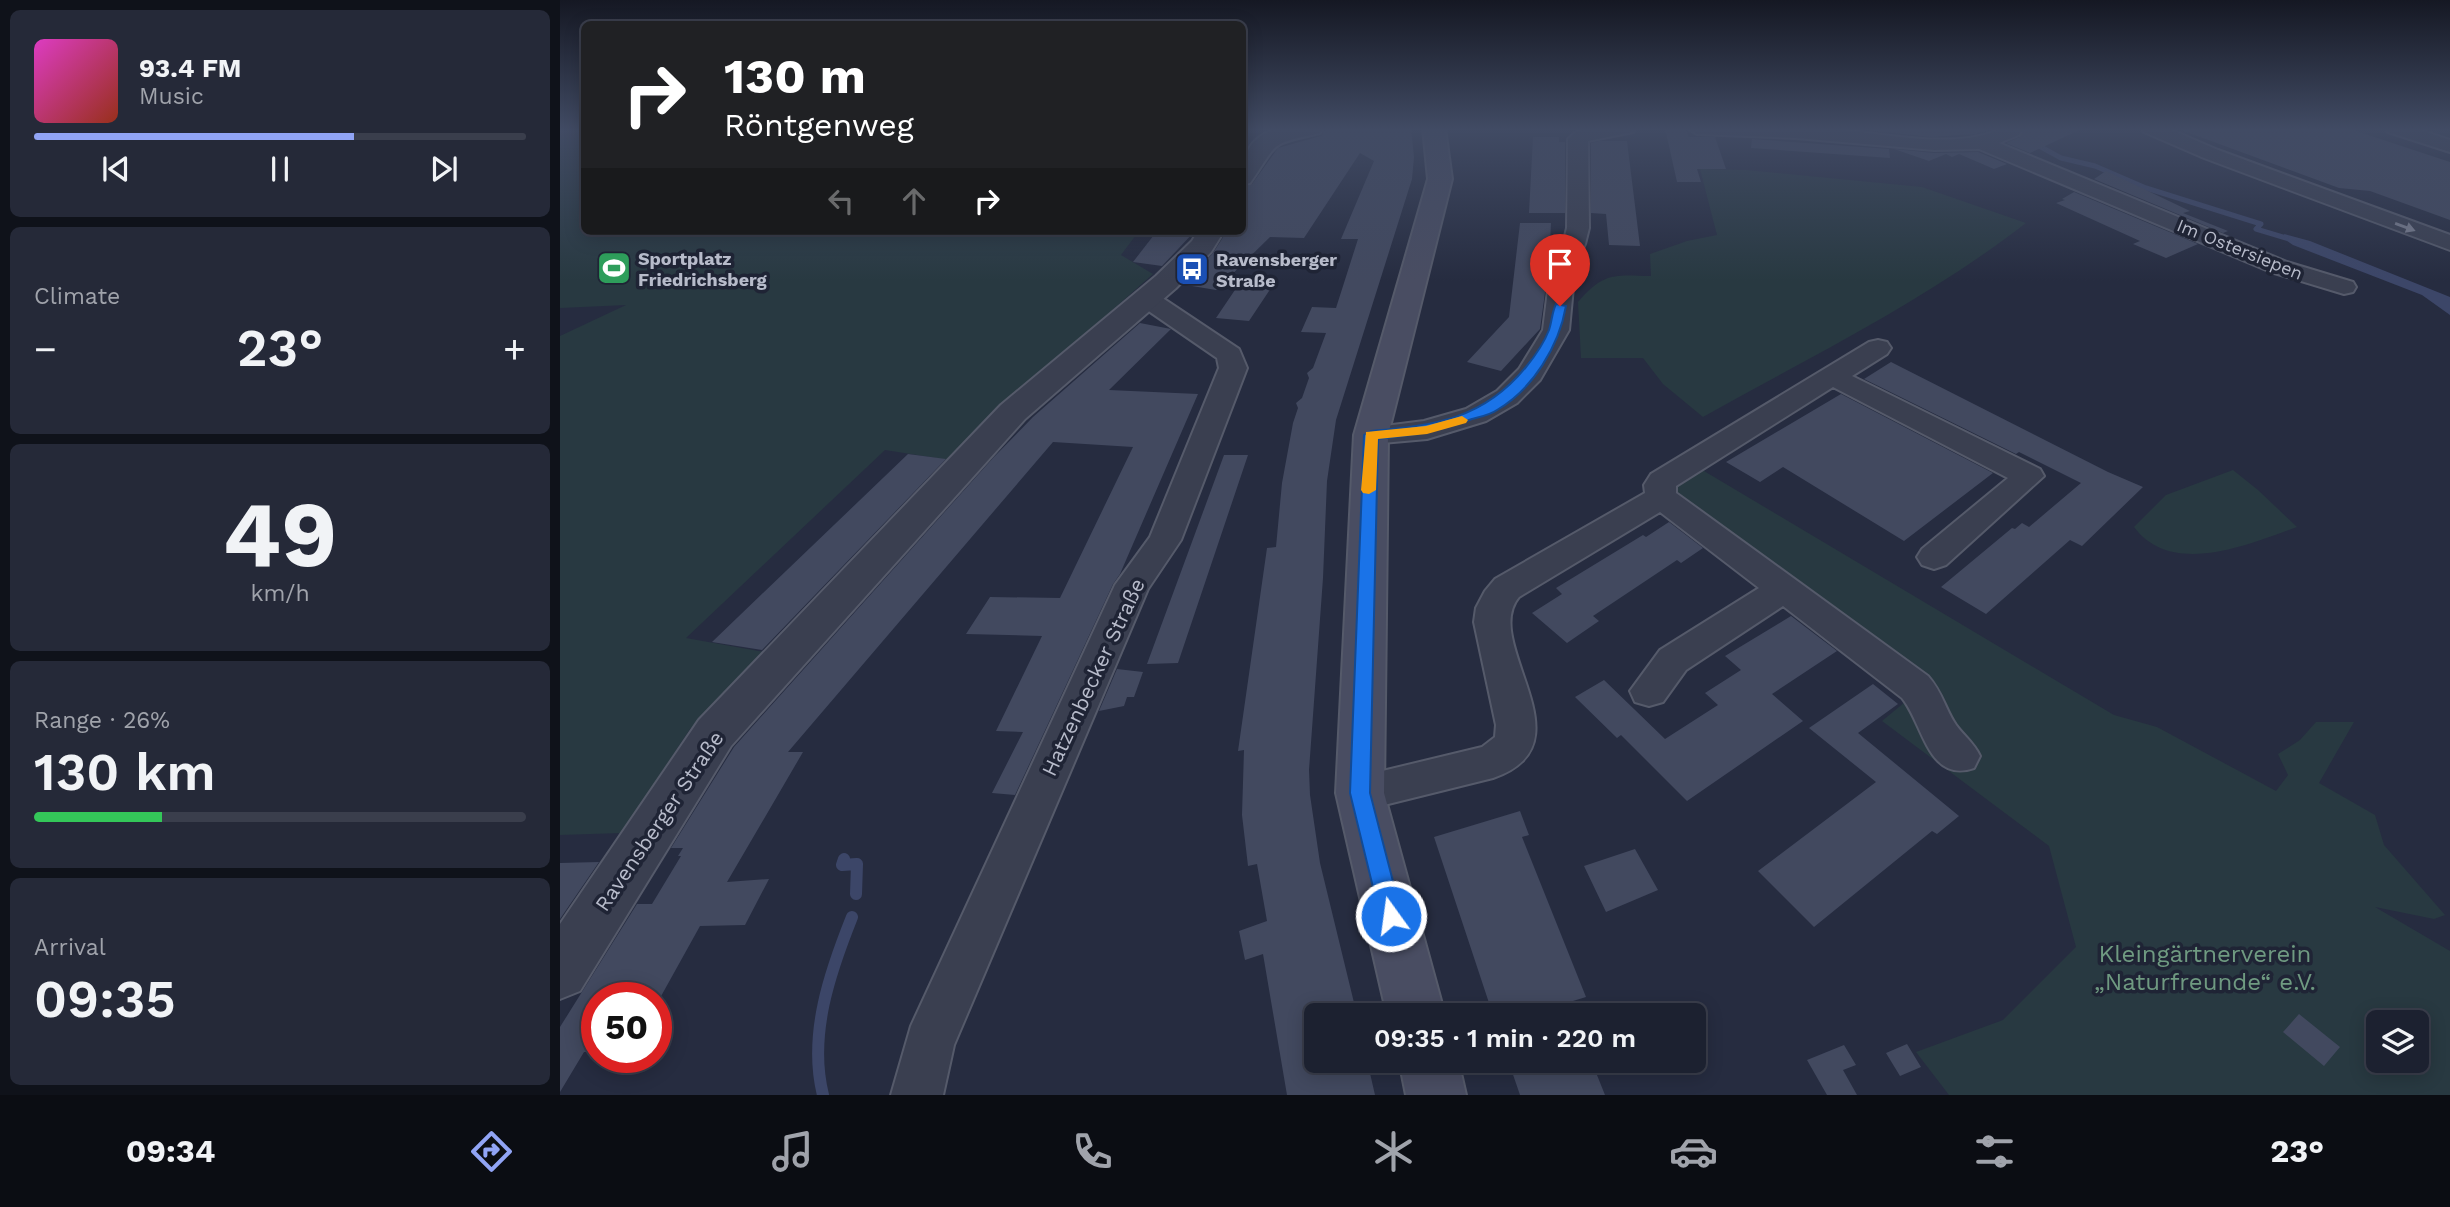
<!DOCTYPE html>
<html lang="en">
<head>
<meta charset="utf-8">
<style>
	:root { --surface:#1c2130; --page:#252938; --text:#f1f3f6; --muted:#a0a3ab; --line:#3a3e4c; --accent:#91a4f5 }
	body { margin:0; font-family:"Work Sans",sans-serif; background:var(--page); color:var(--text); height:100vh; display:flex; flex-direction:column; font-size:26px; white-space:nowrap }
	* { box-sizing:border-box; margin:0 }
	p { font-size:23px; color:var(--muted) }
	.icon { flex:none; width:38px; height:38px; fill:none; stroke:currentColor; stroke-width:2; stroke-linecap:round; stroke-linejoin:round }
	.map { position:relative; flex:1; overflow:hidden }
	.sheet { display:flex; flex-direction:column; gap:10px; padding:10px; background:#0f121a; width:560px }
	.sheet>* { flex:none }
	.guide { position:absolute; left:21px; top:21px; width:665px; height:214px; border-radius:10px; box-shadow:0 4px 18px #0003,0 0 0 2px var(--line); background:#202124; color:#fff; overflow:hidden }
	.tools { position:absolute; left:1806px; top:1010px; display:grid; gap:14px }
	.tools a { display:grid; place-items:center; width:63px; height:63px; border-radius:10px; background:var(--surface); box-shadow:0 4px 18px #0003,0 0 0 2px var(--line); font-size:35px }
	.speed { position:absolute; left:21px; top:982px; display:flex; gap:14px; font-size:35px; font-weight:700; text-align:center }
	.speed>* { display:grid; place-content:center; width:91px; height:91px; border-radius:50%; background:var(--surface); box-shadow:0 4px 18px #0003,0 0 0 2px var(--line); line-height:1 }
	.speed .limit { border:10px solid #d22; background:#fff; color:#111 }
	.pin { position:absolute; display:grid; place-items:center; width:60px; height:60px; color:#fff; margin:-72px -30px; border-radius:50% 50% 50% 0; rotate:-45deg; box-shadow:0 0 7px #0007 }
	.pin .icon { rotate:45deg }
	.me { position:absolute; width:77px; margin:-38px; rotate:346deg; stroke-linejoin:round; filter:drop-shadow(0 0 5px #0008) }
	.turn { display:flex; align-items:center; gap:24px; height:147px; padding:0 28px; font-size:32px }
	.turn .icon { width:91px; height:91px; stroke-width:2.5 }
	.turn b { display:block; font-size:49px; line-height:60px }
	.lanes { display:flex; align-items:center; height:66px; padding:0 28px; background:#0003; justify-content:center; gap:35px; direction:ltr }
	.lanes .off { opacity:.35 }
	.big { font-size:52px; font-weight:600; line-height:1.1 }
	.sheet .card { flex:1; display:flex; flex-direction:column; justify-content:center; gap:10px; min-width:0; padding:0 24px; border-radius:10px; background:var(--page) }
	.sheet .dial { align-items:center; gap:0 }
	.dial b { font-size:91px; line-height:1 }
	.song { display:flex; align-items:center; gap:21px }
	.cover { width:84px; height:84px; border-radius:10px; background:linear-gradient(135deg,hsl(310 70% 55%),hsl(10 70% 35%)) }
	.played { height:7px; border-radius:4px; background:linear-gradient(90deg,var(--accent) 65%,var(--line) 65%) }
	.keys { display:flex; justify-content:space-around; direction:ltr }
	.heat { display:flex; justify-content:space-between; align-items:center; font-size:38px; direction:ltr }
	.charge { height:10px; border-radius:5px; background:linear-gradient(90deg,#34c759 26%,var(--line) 0) }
	.trip { position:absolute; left:744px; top:1003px; width:402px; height:70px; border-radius:10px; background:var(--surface); box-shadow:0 4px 18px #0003,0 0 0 2px var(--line); font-weight:600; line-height:70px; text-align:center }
	.dock { display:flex; height:112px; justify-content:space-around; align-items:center; background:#0b0d13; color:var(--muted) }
	.dock .icon { width:49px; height:49px }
	.dock .active { color:var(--accent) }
	.dock b { font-size:32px; color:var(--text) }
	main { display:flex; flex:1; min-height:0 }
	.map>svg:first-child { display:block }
	.green { fill:#283941; fill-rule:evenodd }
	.water { fill:#3c4668 }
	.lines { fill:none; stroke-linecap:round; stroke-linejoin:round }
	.stream-far1 { stroke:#3c4668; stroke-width:5 }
	.stream { stroke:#3c4668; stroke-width:12 }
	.building { fill:#42495f }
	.minor-casing { stroke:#555a6a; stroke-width:4 }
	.tertiary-casing { stroke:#555a6a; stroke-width:4 }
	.secondary-casing { stroke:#555a6a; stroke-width:4 }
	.minor { fill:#3a3f50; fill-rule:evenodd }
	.tertiary { fill:#3a3f50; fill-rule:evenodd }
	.secondary { fill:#494d62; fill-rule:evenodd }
	.oneway { fill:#7f8393 }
	.route { fill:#1a73e8; stroke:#114b97; stroke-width:2 }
	.slow { fill:#f59e0b }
	.labels { text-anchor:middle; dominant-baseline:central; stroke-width:7; stroke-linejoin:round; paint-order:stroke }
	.far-street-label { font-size:18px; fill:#b7bbca; stroke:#1f2435 }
	.far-poi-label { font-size:18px; font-weight:bold; fill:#b7bbca; stroke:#1f2435; text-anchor:start }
	.street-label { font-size:21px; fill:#b7bbca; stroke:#1f2435 }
	.near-park-label { font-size:24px; fill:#6f9a81; stroke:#1f2435 }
</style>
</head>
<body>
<main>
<section class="sheet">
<div class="card">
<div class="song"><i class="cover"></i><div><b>93.4 FM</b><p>Music</p></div></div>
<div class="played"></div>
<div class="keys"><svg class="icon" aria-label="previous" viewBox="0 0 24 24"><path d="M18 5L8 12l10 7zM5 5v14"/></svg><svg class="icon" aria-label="pause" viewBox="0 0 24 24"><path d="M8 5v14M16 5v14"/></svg><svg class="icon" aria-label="next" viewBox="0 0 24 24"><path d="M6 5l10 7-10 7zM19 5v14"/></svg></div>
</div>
<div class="card"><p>Climate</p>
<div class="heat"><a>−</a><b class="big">23°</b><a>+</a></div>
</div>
<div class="card dial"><b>49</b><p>km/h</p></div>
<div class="card"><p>Range · 26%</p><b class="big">130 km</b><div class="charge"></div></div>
<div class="card"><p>Arrival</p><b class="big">09:35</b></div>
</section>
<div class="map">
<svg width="1890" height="1095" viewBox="0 0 1890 1095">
	<rect width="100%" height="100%" fill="#262c40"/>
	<path class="green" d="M0,128h24v103h555l-18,24 32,19 -171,152 -33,34 -64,-10 -199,188 78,14 -74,77 -68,104 -62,2v-499l66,-31 -66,3z
		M1140,169l46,1 176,17 104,36c-99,77 -214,133 -323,194l-40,-33 -20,-26h-62l-3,-56c26,-30 35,-27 73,-26l-1,-22 37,-13 30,-6z
		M1139,468l415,247 43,12 119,64 12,-16 -10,-21 22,-14 16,-18h38l-35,61 56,32 9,30 61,70 -11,4 -59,-12 75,44v144h-501l-33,-43 87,-32 73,-73 -27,-101 -167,-125 29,-24 -239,-186 7,-30zM1818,1022h39v38h-39z
		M1673,470l25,20 39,37c-48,17 -125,51 -163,0l32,-32z"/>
	<path class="water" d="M1724,234l26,7 140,56v18l-28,-20 -129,-50 -12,-8 4,1z"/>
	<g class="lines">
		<path class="stream-far1" d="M1481,147l20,11 34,8 51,22 115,36 -5,5 30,9"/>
		<path class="stream" d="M284,859l-2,6 15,-1 -1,30
			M263,1095c-15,-60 7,-123 29,-178"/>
	</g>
	<path class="building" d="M851,128l3,29 -2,22 -76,241 -9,61 -4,97 -14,192 1,25 10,68 37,152h-41v45h51l8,35h-88l-24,-141 -18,6 -6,-29 28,-10 -10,-57 -9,2 -6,-51 2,-65 -6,1 29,-203 9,-1 6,-64 11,-60 5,-15 -2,-5 6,-5 7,-20 -2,-5 6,-5 13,-35 -25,-1 11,-25 24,1 22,-69h-17l33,-78 -14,-8 -56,85 -34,-1 -54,53 -30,-5 13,-13h-3l17,-19 14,-22h15v-43l10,-4 26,-36 43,-12 4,-6z
		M1105,128h20l4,9h26l11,32h-29l4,13h-24z
		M1288,128h145v1l-18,5 -44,3z
		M1462,128h62l-54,25 -24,-10 14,-6z
		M1624,128h163l103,34v58l-80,-29 -31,-3 -155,-57z
		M973,137h26v5h6v71h-36z
		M1192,139l137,10 1,9 -139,-10z
		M1039,141h28l13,105 -31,-1 -3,-31 -15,-1v-70z
		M1334,149l40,4 44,-1 29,12 -13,5 -35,-15 -7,3 -6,-3 -17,7z
		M1546,171l84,40 -7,2 45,18 -5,2 -129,-54z
		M1514,192l124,52 -32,14 -33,-14 7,-3 -84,-38 9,-3 -3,-1z
		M960,223h31l-2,41 -9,65 -39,42 -34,-9 42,-45z
		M597,231h38l-33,35 -29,-4z
		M681,281l32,4 -24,36 -33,-3z
		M580,323l31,6 -62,61 89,4 -78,180 -7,10 -98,211 -23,-2 31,-61 -27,-1 46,-95 -76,-2 24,-37 70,1 73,-151 -80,-5 -265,310h15l-76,130 42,-3 -24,46 -45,1 -40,72h-63v54h-13l-24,40v-65l77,-123h15l29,-48h-3l5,-8h-12l63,-101 259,-289 40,-41z
		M1331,362l217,110 35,15 -61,59 -12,-6 -84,74 -45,-27 71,-59 3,1 7,-6 7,4 52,-44 -62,-31 -3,2 -152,-75z
		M1281,394l152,79 -89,68 -121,-74 -23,15 -34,-20z
		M348,454l38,5 -184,191 -50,-8z
		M664,455h24l-70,208 -31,1z
		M1109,522l34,26 -22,15 -4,-3 -84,56 6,5 -32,22 -35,-30 30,-19 -6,-6 87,-53 3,2z
		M1231,616l46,35 -65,43 31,27 -116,80 -66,-66 -4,3 -42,-41 29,-17 61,59 53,-34 -13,-12 36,-23 -16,-14z
		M557,669l26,3 -9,25h-7l-3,9 -25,5z
		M1313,684l25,20 -40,29 101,83 -22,18 -5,-3 -118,96 -56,-56 118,-89 -67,-54z
		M960,811l9,24 -7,2 64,160 -13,4 5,14h-85l-59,-178z
		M1075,849l23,41 -52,22 -22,-46z
		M39,862l-39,57v-56z
		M1739,1014l41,33 -16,19 -41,-34z
		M1347,1044l14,23 -21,9 -14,-23z
		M1284,1045l12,20 -13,5 14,25h-30l-20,-35z
		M948,1060h83l14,35h-85z"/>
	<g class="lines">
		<g class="minor-casing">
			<path id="minor" d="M1029,128h46l-2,4 -45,9 1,87 -4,16 -10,22 -6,64 -29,50 -23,23 -31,18 -59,18 -56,5 -10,-3 -5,-6 5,-6 63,-8 42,-12 31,-18 22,-22 24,-39 8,-64 12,-22 4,-16 1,-89 8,-7z
				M1128,128c42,0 85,-1 128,0 55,2 129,23 180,3l-1,-3h24l2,3 -2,4 -20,8 288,119 66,20 3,5 -3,5 -9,2 -73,-22 -292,-123 -45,1 -138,-12 -99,-4z
				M1582,128h25l51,22 232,85v15l-246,-92 -60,-26z
				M1826,128h28l36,12v12l-62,-20z
				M586,291l9,2 84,56 8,19 -66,172 -33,49 -194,456 -11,50h-52l20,-69 204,-441 35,-48 69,-169 -2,-10 -80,-55 -3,-5 3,-5z
				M1318,340l9,2 4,6 -4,6 -35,22 188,93 4,7 -98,89 -12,4 -12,-4 -5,-8 5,-8 86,-71 -175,-91 -157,99v7l252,183c15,17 17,33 28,49 8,11 18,18 24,31l-6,12c-46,16 -51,-45 -72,-70l-119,-92 -97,64 -23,32 -14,4 -14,-4 -5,-11 30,-41 99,-62 -99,-76 -141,85c-39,46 74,147 -26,181l-133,33 -15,-5 -6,-13 6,-13 137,-33 13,-10 1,-12 -22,-103 2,-14 9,-17 10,-12 150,-86 -1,-8 7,-11 218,-132z"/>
		</g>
		<g class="tertiary-casing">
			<path id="tertiary" d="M718,128h45l-3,5c-52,12 -40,7 -70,50l-8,2c0,-29 5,-47 36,-57z
				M638,231h26l-13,21 -35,36 -151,131 -294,327 -151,245 -20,8v-75l139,-204 302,-315 155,-129 36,-35z"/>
		</g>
		<g class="secondary-casing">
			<path id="secondary" d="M863,128h22l7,51 -64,256 -4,358 61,222h-58l-51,-222 18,-358 74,-256z
				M839,1060h59l8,35h-60z"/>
		</g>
		<use href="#minor" class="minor"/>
		<use href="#tertiary" class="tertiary"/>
		<use href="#secondary" class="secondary"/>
	</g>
	<defs><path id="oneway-solid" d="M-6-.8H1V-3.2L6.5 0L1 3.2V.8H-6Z" transform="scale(1.75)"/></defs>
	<use class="oneway" href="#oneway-solid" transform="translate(1845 227) rotate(20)"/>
	<linearGradient id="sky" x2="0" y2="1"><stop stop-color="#151823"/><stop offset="0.46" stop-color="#414b64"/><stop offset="1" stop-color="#414b64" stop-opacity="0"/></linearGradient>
	<rect width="1890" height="281" fill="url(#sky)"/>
	<path class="route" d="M996,304l10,2c-7,40 -33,83 -69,104 -7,5 -17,7 -25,9 -36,13 -57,16 -94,20l-8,354 32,123 -3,8 -8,3 -8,-3 -3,-8 -30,-123 14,-358 7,-4c64,-6 112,-11 155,-64 9,-11 18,-24 23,-37 3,-9 3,-18 7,-26z"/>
	<path class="slow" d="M902,416l6,4 -2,3 -39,11 -49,5 -2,51 -7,4 -6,-1 -2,-3 5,-58 60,-6z"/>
	<defs>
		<g id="stadium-square" transform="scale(1.75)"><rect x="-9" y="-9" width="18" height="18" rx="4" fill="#2e9e5b" stroke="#1f2435"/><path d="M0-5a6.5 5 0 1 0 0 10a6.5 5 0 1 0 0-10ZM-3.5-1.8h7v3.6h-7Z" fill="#fff"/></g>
		<g id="bus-square" transform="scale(1.75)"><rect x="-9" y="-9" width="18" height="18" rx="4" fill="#1a4fb4" stroke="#1f2435"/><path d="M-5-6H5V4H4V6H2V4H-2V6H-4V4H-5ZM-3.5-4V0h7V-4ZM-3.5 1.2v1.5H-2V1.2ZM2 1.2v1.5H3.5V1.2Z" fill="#fff"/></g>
	</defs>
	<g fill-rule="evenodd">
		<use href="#stadium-square" x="54" y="268"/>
		<use href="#bus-square" x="632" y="269"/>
	</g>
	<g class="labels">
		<g class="far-street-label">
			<text transform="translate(1680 249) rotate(22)">Im Ostersiepen</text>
		</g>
		<g class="far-poi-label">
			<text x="78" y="258">Sportplatz<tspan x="78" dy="21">Friedrichsberg</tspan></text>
			<text x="656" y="259">Ravensberger<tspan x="656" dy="21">Straße</tspan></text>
		</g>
		<g class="street-label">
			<text transform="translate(533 677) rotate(-65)">Hatzenbecker Straße</text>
			<text transform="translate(99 821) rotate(-56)">Ravensberger Straße</text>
		</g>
		<g class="near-park-label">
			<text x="1645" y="954">Kleingärtnerverein<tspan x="1645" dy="28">„Naturfreunde“ e.V.</tspan></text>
		</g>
	</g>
</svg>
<div class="tools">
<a><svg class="icon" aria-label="layers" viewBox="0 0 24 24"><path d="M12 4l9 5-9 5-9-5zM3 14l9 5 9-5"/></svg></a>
</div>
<div class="speed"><div class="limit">50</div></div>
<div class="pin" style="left:1000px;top:306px;background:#d93025"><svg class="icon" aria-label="arrive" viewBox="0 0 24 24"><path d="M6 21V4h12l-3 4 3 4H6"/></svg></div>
<svg class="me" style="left:831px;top:916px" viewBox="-20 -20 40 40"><circle r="17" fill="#1a73e8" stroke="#fff" stroke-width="3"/><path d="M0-11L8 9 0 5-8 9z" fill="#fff"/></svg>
<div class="trip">09:35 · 1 min · 220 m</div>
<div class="guide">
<div class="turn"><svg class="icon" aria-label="right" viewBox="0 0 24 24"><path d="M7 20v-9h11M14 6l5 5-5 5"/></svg><div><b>130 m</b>Röntgenweg</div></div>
<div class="lanes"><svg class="icon off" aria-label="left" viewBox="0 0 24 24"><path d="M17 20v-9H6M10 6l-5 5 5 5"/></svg><svg class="icon off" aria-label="ahead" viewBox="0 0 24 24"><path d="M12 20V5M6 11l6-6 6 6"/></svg><svg class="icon" aria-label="right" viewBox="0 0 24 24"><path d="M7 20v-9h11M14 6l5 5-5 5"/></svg></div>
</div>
</div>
</main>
<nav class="dock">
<b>09:34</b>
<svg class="icon active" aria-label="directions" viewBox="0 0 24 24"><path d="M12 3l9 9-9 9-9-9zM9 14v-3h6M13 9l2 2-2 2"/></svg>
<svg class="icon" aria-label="music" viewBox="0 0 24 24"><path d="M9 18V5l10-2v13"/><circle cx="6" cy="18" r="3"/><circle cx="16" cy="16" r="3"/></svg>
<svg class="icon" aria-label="phone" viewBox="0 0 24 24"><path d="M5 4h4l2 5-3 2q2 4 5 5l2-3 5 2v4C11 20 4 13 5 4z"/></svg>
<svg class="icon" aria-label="climate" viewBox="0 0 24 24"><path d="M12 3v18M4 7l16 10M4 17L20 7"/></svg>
<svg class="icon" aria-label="car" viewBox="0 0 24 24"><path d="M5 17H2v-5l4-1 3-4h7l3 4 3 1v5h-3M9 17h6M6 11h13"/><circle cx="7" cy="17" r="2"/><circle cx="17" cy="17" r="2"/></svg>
<svg class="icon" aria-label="filters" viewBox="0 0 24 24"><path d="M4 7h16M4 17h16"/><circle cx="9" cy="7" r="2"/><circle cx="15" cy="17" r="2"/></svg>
<b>23°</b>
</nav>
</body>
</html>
